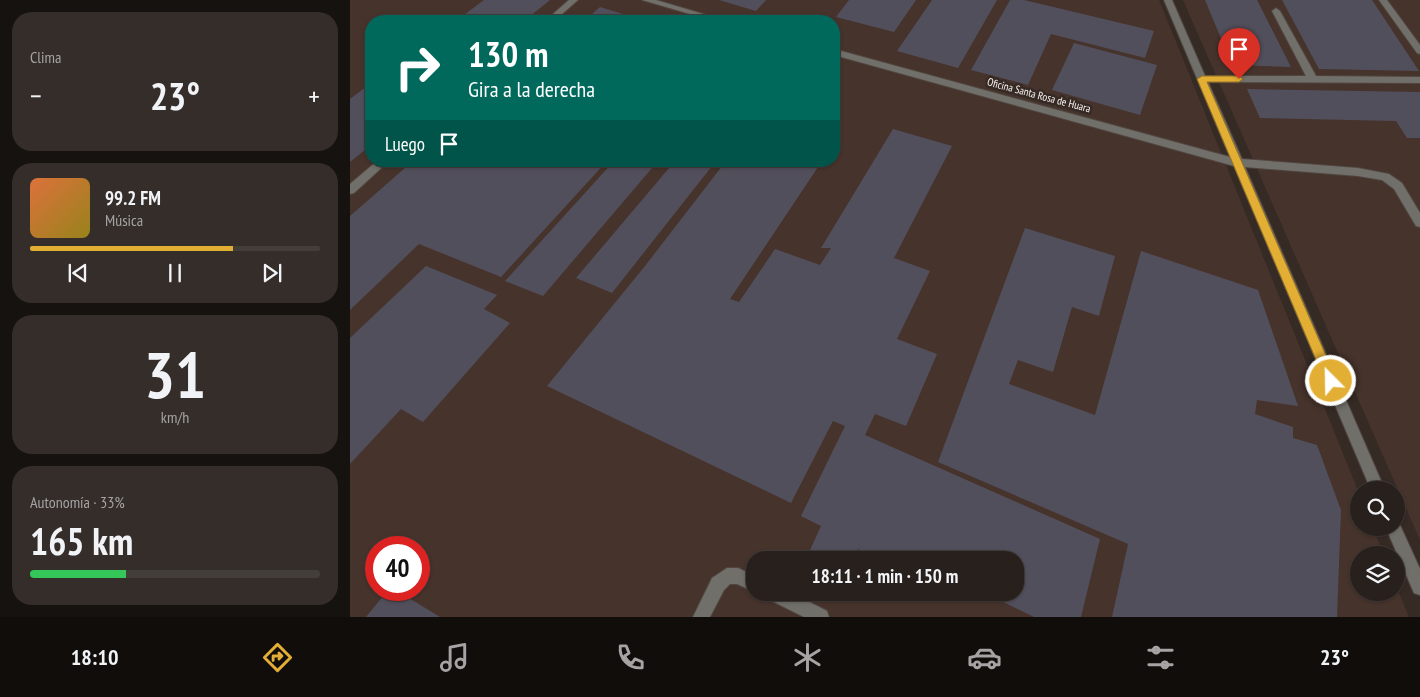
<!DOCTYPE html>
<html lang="es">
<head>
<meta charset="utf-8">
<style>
	:root { --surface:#28201c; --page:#342d29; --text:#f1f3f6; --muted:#a5a3a3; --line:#443e3b; --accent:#e3ae34 }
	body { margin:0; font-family:"PT Sans Narrow",sans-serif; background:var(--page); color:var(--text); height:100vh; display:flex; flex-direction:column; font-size:19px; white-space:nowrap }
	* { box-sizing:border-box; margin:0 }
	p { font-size:16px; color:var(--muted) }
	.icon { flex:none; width:28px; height:28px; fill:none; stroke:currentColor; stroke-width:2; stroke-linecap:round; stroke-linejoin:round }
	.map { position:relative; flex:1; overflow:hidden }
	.side { display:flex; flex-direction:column; gap:12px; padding:12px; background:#16120f; width:350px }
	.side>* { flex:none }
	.top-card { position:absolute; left:15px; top:15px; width:475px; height:152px; border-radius:20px; box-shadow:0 1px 4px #0004,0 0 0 1px var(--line); background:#00695c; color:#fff; overflow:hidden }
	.fabs { position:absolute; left:1000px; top:481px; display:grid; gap:10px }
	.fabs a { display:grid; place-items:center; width:55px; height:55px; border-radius:50%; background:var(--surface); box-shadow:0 1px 4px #0004,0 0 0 1px var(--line); font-size:25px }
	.speed { position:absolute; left:15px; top:536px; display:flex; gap:10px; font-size:25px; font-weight:700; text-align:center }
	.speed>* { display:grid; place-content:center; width:65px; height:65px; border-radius:50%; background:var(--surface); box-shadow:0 1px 4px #0004,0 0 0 1px var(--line); line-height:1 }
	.speed .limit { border:8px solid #d22; background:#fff; color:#111 }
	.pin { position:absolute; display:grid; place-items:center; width:42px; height:42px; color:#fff; margin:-51px -21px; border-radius:50% 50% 50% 0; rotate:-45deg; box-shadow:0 0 5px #0007 }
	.pin .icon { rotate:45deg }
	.me { position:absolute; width:55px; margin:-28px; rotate:337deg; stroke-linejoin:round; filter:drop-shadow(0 0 4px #0008) }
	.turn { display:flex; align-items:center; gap:18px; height:105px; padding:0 20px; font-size:22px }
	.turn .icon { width:65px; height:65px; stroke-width:2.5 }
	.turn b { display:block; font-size:35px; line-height:42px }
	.then { display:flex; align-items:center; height:48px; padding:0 20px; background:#0003; gap:10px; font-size:19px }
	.big { font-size:38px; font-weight:800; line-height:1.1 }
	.side .widget { flex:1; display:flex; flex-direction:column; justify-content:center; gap:8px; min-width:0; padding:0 18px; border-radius:20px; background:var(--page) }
	.side .dial { align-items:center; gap:0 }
	.dial b { font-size:65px; line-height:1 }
	.song { display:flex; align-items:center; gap:15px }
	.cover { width:60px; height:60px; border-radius:8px; background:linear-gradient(135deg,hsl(20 70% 55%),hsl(50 70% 35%)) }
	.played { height:5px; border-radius:2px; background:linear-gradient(90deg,var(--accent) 70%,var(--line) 70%) }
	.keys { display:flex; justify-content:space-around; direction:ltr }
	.heat { display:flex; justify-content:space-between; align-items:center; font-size:28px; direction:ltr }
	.charge { height:8px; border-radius:4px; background:linear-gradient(90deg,#34c759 33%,var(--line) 0) }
	.trip { position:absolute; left:396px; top:551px; width:278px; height:50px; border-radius:20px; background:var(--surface); box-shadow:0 1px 4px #0004,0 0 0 1px var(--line); font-weight:800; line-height:50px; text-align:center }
	.tab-bar { display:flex; height:80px; justify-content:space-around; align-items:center; background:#100d0b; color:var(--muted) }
	.tab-bar .icon { width:35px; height:35px }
	.tab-bar .active { color:var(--accent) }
	.tab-bar b { font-size:22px; color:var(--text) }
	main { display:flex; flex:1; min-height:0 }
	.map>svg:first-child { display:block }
	.built { fill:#46332c; fill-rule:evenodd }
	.building { fill:#524f5c }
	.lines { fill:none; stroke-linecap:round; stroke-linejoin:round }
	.minor-casing { stroke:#514641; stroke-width:2 }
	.minor { fill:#706f69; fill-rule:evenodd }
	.route { fill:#e3ae34; stroke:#947122 }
	.labels { text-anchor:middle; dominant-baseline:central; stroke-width:5; stroke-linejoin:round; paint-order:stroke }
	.far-street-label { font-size:11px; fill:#faf2ee; stroke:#362a25 }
</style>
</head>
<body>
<main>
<section class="side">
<div class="widget"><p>Clima</p>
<div class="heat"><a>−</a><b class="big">23°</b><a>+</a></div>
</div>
<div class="widget">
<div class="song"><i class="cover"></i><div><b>99.2 FM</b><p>Música</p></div></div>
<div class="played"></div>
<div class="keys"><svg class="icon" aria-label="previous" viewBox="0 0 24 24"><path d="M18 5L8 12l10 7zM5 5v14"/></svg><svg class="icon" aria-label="pause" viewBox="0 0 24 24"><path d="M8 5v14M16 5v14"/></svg><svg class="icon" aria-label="next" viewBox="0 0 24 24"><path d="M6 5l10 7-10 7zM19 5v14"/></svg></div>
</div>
<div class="widget dial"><b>31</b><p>km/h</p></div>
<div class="widget"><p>Autonomía · 33%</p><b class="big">165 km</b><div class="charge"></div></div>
</section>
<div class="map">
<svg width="1070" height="617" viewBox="0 0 1070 617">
	<rect width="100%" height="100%" fill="#362a25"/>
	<path class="built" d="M0,0h809l200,493v35h14l11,27h-25v37h37v-6l13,31h-1059zM21,21h463v140h-463zM26,548h43v42h-43zM405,560h260v32h-260z
		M833,0h237v540z"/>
	<path class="building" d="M134,0h66l-26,21h-68z
		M369,0h47l-10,11z
		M499,0h67l-22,32 -58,-15z
		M582,0h65l-39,68 -61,-17z
		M660,0h14l130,31 -9,27 -94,-24 -23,51 -57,-15z
		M855,0h52l34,67 -59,-2z
		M932,0h90l47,71 -100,-2z
		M250,7l46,14h-62z
		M724,43l83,22 -17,50 -88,-25z
		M21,83v62l-21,17v-63z
		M897,89l173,3v46h-13l-11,-17 -136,-3z
		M543,129l59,17 -58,112 36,13 -33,68 40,15 -31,72 -31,-12 -10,21 235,104 -19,78h-47l-51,-25h32v-32h-134l-23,-11 -5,11h-21l-22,-10 11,-24 -20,-10 44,-90 -12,-5 -42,82 -244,-117 98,-120 81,-105h96l-92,138 9,3 36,-53 45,16 11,-17h-10z
		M63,161h194l-106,116 -82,-33 -69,66v-94z
		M264,161h44l-115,135 -38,-15z
		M325,161h41l-104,132 -36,-15z
		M675,228l90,28 -16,60 -27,-9 -19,65 -35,-12 -9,24 86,31 46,-164 117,39 40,116 -41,-6 -2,14 38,13v11l24,7 24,65 -4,107h-225l16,-73 -190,-82z
		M76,266l71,29 -13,14 26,14 -87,99 -22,-13 -51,55v-126z
		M38,590h8l44,27h-74z"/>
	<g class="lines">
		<g class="minor-casing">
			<path id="minor" d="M219,0h9l-24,21h-9z
				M292,0h14l71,21h-13z
				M814,0h8l33,76h101l-34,-65 4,-3 4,3 36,65 104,1v6l-212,-1 34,77 116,9 31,6 13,9 18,30v14l-4,-1 -22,-37 -12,-9 -24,-4 -113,-9 140,323h-14l-137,-324 -400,-111v-6l396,108z
				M1029,0h8l33,45v9l-3,-1z
				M27,161h12l-35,32 -4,1v-10z
				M1046,521l3,2 21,46v26l-6,-2 -28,-65h10z
				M377,568h11l17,8v16l-18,-8h-7l-6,6 -14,27h-17l19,-39z
				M414,592h26l37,19 2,6h-25l-38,-19z"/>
		</g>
		<use href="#minor" class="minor"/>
	</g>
	<path class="route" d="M852,76h37l4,3 -4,3h-32l130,299 -2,4 -4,2 -4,-2 -2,-4 -128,-302z"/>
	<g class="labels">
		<g class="far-street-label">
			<text transform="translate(689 95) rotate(15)">Oficina Santa Rosa de Huara</text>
		</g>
	</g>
</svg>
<div class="fabs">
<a><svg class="icon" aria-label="search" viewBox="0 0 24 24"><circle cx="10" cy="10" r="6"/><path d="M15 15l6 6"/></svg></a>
<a><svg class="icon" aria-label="layers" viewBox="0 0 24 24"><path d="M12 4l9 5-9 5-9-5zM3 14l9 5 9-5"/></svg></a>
</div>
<div class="speed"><div class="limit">40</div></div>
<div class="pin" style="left:889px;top:79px;background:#d93025"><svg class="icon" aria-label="arrive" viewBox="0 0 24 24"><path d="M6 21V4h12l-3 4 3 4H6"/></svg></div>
<svg class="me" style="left:981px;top:381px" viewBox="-20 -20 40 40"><circle r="17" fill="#e3ae34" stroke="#fff" stroke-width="3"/><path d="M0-11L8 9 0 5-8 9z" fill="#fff"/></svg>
<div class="trip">18:11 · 1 min · 150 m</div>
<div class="top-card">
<div class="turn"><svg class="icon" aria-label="right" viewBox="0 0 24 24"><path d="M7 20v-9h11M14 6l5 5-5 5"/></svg><div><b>130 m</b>Gira a la derecha</div></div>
<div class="then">Luego<svg class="icon" aria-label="arrive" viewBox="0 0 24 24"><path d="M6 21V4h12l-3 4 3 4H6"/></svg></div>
</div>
</div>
</main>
<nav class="tab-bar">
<b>18:10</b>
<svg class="icon active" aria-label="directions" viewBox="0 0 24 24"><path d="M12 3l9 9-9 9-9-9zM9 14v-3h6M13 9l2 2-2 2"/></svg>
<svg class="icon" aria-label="music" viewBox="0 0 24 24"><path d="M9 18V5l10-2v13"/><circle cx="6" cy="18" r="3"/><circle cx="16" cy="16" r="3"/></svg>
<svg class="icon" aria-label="phone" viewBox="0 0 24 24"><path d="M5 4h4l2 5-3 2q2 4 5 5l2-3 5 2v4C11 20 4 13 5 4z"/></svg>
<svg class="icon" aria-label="climate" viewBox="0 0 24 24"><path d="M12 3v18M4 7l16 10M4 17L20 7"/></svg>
<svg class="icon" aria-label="car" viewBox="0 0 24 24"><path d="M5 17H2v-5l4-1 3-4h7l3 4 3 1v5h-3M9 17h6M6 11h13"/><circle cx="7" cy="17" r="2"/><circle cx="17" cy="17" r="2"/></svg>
<svg class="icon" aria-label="filters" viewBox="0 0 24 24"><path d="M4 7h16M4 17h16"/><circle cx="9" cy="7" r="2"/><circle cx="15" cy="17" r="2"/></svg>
<b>23°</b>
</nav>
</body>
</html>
